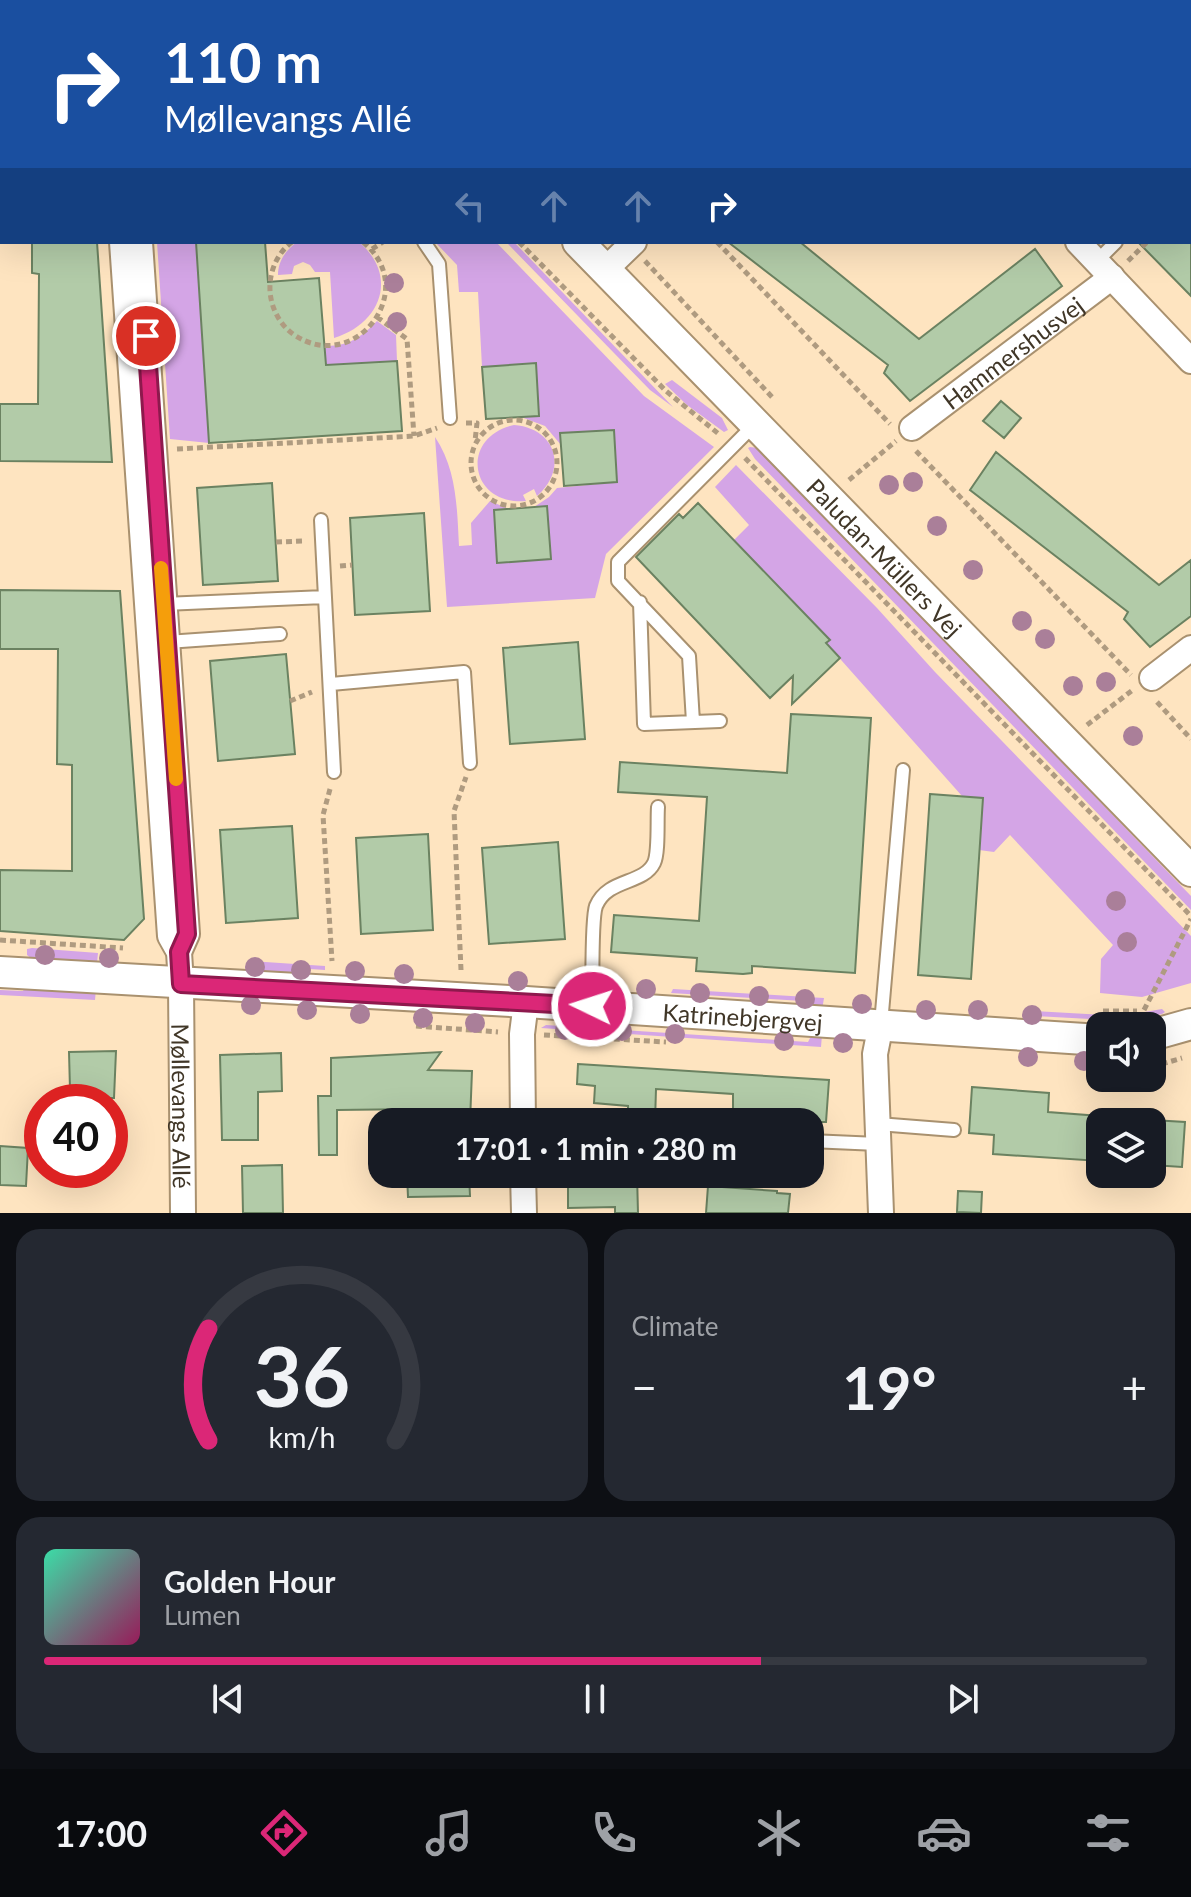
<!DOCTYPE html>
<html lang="en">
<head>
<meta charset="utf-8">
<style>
	:root { --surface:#171b24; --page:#242831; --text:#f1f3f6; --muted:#9ea1a6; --line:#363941; --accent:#db2777 }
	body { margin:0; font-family:Lato,sans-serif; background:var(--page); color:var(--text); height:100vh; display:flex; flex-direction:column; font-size:30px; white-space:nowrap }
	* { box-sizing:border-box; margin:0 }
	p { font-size:26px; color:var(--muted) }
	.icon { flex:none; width:44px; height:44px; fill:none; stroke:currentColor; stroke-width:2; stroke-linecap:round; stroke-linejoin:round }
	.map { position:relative; height:1213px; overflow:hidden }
	.details { display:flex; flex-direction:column; gap:16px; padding:16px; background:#0d0f14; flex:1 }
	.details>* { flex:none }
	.top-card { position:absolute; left:0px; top:0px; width:1192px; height:244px; box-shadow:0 8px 32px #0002; background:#1a4fa0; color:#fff; overflow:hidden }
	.buttons { position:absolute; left:1086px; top:1012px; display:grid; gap:16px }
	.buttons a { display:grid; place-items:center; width:80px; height:80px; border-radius:16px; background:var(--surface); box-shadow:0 8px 32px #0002; font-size:40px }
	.speed { position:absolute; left:24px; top:1084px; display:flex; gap:16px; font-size:40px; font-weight:700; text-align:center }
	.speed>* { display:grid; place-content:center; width:104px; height:104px; border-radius:50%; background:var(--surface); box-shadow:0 8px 32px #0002; line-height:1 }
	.speed .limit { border:12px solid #d22; background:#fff; color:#111 }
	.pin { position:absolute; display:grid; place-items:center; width:68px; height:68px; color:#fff; margin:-34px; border:4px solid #fff; border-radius:50%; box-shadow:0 2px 8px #0007 }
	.me { position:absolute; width:88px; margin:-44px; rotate:274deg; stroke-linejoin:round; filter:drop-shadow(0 0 6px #0008) }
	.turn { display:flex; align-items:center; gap:28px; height:168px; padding:0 32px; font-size:36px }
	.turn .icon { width:104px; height:104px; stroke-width:2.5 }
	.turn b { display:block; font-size:56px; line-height:68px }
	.lanes { display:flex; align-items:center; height:76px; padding:0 32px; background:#0003; justify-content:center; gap:40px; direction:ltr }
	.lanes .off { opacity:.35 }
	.big { font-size:60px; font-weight:700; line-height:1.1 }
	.details .widget { flex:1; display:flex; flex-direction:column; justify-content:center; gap:12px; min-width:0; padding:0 28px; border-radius:24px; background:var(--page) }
	.details .dial { align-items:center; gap:0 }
	.dial svg { height:208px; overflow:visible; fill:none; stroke:var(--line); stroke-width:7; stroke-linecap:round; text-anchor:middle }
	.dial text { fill:var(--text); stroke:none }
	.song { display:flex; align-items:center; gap:24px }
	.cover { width:96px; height:96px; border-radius:12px; background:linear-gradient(135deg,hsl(160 70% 55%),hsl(330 70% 35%)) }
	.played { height:8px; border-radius:4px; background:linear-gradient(90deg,var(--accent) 65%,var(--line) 65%) }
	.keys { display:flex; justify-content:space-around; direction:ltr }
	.heat { display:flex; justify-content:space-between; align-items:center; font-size:44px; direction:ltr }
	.details .tiles { flex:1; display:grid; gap:16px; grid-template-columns:1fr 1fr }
	.widget:last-child { grid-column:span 2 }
	.trip { position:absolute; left:368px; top:1108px; width:456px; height:80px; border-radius:24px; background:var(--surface); box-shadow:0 8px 32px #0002; font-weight:700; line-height:80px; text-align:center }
	.tabs { display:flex; height:128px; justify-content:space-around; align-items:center; background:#090b0e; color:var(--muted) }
	.tabs .icon { width:56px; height:56px }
	.tabs .active { color:var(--accent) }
	.tabs b { font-size:36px; color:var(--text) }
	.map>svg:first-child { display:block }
	.green { fill:#d4a5e6 }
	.building { fill:#b2cba8; stroke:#6b8261; stroke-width:2 }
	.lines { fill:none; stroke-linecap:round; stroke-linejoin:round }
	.service-casing { stroke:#a9916f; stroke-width:16 }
	.minor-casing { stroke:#a9916f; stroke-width:28 }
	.tertiary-casing { stroke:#a9916f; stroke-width:34 }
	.path { stroke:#af9b80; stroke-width:5; stroke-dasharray:6 4; stroke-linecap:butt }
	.service { stroke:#fff; stroke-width:12 }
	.minor { stroke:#fff; stroke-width:24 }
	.tertiary { stroke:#fff; stroke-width:30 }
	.tree { fill:#aa7f99 }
	.route-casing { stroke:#8e194d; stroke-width:20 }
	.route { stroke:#db2777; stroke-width:14 }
	.slow { stroke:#f59e0b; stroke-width:14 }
	.labels { text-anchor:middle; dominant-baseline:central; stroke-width:6; stroke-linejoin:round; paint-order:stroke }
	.street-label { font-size:24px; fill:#403627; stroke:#fee4c0 }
</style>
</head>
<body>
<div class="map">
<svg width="1191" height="1213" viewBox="0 0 1191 1213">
	<rect width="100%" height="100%" fill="#fee4c0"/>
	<path class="green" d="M157,242h39l13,201 -39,-4z
		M297,242h62c40,34 22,82 -25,96l-4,-66h-15l-5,-7 -7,-3 -9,4 -2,8 -14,1c0,-14 8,-25 19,-33z
		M435,242h61l148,154 70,51 -108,107 -11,44 -148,9 -12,-170c22,33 22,71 24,109l13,-1 -1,-22 19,-22 19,8 -15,1 3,52 54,-3 -4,-52h-13l15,-10 8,-9 60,-6 -3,-52 -54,4 1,11 -16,-19 -24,-9 18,-1 -3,-53 -54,4 -4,-75h-19l-2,-27z
		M506,242h8l159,165 -23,-17z
		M377,321l19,14 1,26 -124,8 34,-25c32,5 47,1 70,-23z
		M672,380l50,38 6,12 -4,2 -37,-27 -22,-21z
		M514,425c41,3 55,43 23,71l-3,-7 -11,6 3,6c-57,5 -67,-64 -12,-76z
		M750,447l8,1 20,20 413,428v14l-436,-451 -7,-11z
		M736,465l141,143 58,64 256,264v47l-49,14 -42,-4 1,-34 12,-14 -103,-110 -16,17 -15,-2 4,-52 -21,-2 -136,-153 3,-3 -95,-100 15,-15 -34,-38z
		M32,948l66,5 -1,10 -65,-4 -5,-4v-6z
		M252,961l73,5v4l-15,-1 -13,7 -49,-2 -3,-3 1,-6z
		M25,987l71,2 -1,11 -95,-5v-5l23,1z
		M673,989l151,9 -2,12 -11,-2 -8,-7 -132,-8z
		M1162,1009l3,3 -3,2 -35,7 -92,-5 -7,-2 6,-3 88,5z
		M546,1025l262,17 3,-6 11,-1 -1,12 -280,-19z"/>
	<path class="building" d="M32,242h65l15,220 -112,-1v-57h38l1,-130 -7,-1z
		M196,242h69l3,40 51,-4 7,87 71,-4 5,70 -193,12z
		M728,242h72l119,97 116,-90 27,37 -152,115 -26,-28 4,-8z
		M1138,242h53v54z
		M536,363l3,53 -53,3 -4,-52z
		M1001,401l20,17 -17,20 -21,-17z
		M614,430l3,52 -53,4 -4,-53z
		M996,452l163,133 32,-25v56l-41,31 -26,-28 4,-7 -158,-122z
		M272,483l6,98 -75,4 -6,-97z
		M698,503l132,137 -4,3 14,15 -48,46 1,-28 -23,22 -134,-141 43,-43 4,4z
		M547,506l4,53 -54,4 -3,-53z
		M424,513l6,98 -75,4 -5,-97z
		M0,590l120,1 24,328 -20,21 -124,-9v-61l72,1v-106l-15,-1 1,-115h-58z
		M578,642l7,97 -75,5 -7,-96z
		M286,654l9,100 -77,7 -8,-100z
		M791,714l80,4 -16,255 -103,-7v7l-9,1 -47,-3 1,-13 -86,-6 3,-37 85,6 8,-124 -89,-5 2,-30 167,11z
		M930,794l53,4 -12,181 -53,-4z
		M292,826l6,92 -72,5 -6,-93z
		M428,834l5,96 -72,4 -5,-96z
		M558,842l7,97 -76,5 -7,-96z
		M116,1051l-2,47h-20l1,-9h-25l-1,-37z
		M441,1052l-13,18 44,1 -2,51h-54v-13l-79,1v45h-18l-1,-59h13v-38z
		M281,1053l1,38 -24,1v48h-36l-2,-85z
		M578,1064l251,16 -3,42h-93v-28l-77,-5 -1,33h-27v-16l-34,-3 1,-17 -18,-2z
		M972,1087l77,6 -1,19 52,4v45l-107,-7 1,-19 -25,-2z
		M1152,1120l33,2 -3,45 -30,-2z
		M0,1146l28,2 -2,38 -26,-1z
		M282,1165l1,48h-40l-1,-47z
		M407,1174h62l1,22 -62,1z
		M568,1174h69l1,39h-23v-6l-47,1z
		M708,1186l69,5v2l13,1 -2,19h-82z
		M958,1191l24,1 -1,21 -24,-1z"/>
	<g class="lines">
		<g class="service-casing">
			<path id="service" d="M722,1l1,-1
				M424,242l15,22 11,154
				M1097,261l19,-19
				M321,520l13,252
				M640,602l4,122 76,-3
				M164,604l161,-7
				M167,642l113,-8
				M331,684l133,-12 6,91
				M693,722l-4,-66 -71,-75v-19l137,-138
				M592,1006c1,-20 -1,-86 4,-100 12,-28 47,-21 58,-43 5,-10 3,-43 4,-56
				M881,1024l22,-254
				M878,1124l76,6
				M810,1141l68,3"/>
		</g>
		<g class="minor-casing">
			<g id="minor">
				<path d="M105,0v2"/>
				<path d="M123,0v2"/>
				<path d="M579,0l2,2"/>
				<path d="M882,2l2,-2"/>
				<path d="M0,106h2"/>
				<path id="s1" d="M122,242l48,694 9,16 2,32 2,229"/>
				<path d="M140,242l47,692 -8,18"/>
				<path d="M1078,242l113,119"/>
				<path d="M605,270l29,-28"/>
				<path id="s2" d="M912,428l200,-151"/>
				<path d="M1152,678l39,-30"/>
				<path d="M523,1122l-1,-88 4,-32"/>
				<path d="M523,1174l1,39"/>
				<path d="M881,1213l-6,-159 6,-30"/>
			</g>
		</g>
		<g class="tertiary-casing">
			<g id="tertiary">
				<path d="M343,0l3,2"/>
				<path id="s3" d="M578,242l613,629"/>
				<path id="s4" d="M0,972l526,30 574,38"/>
				<path d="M1152,1035l39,-11"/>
			</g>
		</g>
		<path class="path" d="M298,0l2,2
			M1190,198l1,-1
			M292,242c-15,11 -23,30 -22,49 1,16 9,33 23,43 61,43 129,-44 70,-92
			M519,242l147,149 54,44
			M717,242l173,182
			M372,249l11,-7
			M645,261l127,136
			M1128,261l19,-19
			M377,317l30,22 7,97
			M471 463a43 43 0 1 1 86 0a43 43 0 1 1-86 0Z
			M466,423h11l-2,18
			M177,449l237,-13 23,-8
			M916,451l215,224
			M745,458l446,458
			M849,480l47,-39
			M276,542l29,-1
			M340,566l12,-1
			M290,701l22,-9
			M1157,702l34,37
			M1087,725l47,-36
			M330,789l-7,26 9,146
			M0,940l123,8
			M461,970l-7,-159 12,-34
			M1144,1010l47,-91
			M1103,1011h34
			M416,1026l82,6
			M544,1035l122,7
			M1152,1067l30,-9"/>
		<use href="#service" class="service"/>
		<use href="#minor" class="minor"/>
		<use href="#tertiary" class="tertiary"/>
	</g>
	<g class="tree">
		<circle cx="394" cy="283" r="10"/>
		<circle cx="397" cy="322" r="10"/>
		<circle cx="913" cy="482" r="10"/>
		<circle cx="889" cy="485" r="10"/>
		<circle cx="937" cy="526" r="10"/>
		<circle cx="973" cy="570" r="10"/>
		<circle cx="1022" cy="621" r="10"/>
		<circle cx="1045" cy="639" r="10"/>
		<circle cx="1106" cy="682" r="10"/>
		<circle cx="1073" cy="686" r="10"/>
		<circle cx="1133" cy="736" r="10"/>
		<circle cx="1116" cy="901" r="10"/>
		<circle cx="1127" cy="942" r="10"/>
		<circle cx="45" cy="955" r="10"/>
		<circle cx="109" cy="958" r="10"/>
		<circle cx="255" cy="967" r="10"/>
		<circle cx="301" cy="970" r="10"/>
		<circle cx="355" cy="971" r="10"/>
		<circle cx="404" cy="974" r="10"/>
		<circle cx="518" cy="981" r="10"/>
		<circle cx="646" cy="989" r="10"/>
		<circle cx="700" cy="993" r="10"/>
		<circle cx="759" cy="996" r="10"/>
		<circle cx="805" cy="999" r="10"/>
		<circle cx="862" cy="1004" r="10"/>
		<circle cx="251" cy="1005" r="10"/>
		<circle cx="307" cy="1010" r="10"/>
		<circle cx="926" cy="1010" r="10"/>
		<circle cx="978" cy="1010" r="10"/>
		<circle cx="360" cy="1014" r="10"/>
		<circle cx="1032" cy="1015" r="10"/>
		<circle cx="423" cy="1018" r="10"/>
		<circle cx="475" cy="1023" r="10"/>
		<circle cx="565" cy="1030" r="10"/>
		<circle cx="622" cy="1031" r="10"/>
		<circle cx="675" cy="1034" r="10"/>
		<circle cx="784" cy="1041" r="10"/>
		<circle cx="843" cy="1043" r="10"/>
		<circle cx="1028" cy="1057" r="10"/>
		<circle cx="1084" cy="1061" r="10"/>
	</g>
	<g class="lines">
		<g class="route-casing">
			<path id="route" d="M146,336l41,598 -8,18 2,32 411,22"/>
		</g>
		<use href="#route" class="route"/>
		<path class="slow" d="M161,568l15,211"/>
	</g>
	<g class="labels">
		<g class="street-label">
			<text stroke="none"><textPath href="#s2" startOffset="126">Hammershusvej</textPath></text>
			<text stroke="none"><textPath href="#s3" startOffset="440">Paludan-Müllers Vej</textPath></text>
			<text stroke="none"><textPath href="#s4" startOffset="744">Katrinebjergvej</textPath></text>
			<text stroke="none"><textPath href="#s1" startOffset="868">Møllevangs Allé</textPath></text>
		</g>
	</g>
</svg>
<div class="buttons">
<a><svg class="icon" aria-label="sound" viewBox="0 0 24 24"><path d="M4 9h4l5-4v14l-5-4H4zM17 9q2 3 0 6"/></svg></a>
<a><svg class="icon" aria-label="layers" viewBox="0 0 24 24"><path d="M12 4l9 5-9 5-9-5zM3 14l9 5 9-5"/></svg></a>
</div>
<div class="speed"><div class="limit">40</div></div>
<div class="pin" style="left:146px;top:336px;background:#d93025"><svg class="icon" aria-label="arrive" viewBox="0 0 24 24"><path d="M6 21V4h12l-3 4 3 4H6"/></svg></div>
<svg class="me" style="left:592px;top:1006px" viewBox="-20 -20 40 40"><circle r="17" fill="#db2777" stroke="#fff" stroke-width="3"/><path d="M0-11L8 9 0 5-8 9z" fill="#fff"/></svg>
<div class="trip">17:01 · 1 min · 280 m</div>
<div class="top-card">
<div class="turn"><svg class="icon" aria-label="right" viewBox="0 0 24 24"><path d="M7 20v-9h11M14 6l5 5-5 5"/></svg><div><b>110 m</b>Møllevangs Allé</div></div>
<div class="lanes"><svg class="icon off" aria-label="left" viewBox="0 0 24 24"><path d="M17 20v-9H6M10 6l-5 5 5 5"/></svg><svg class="icon off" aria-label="ahead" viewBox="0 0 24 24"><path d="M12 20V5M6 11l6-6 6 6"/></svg><svg class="icon off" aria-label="ahead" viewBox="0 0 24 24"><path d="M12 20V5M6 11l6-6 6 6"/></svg><svg class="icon" aria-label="right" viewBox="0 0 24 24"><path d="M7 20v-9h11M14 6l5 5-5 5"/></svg></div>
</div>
</div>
<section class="details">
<div class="tiles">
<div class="widget dial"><svg viewBox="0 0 100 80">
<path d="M14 69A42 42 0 1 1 86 69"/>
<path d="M14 69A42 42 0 0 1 14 26" stroke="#db2777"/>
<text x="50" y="56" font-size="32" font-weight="700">36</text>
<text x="50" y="72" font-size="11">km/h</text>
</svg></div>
<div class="widget"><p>Climate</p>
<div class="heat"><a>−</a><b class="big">19°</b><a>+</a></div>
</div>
<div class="widget">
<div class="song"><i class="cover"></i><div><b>Golden Hour</b><p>Lumen</p></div></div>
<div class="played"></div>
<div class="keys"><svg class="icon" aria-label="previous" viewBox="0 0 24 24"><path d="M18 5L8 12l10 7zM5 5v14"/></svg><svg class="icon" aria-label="pause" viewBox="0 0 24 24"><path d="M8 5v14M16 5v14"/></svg><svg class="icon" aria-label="next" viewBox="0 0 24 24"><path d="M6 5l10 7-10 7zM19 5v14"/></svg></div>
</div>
</div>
</section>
<nav class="tabs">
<b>17:00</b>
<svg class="icon active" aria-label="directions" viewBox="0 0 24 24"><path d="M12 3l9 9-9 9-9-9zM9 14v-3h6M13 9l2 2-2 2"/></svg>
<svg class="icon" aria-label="music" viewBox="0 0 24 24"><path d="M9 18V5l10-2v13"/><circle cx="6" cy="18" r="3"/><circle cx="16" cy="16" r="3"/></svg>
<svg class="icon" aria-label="phone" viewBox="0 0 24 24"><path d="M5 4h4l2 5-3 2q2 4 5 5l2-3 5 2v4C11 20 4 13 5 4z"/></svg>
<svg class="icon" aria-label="climate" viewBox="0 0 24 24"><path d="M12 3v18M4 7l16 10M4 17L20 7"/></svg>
<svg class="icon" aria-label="car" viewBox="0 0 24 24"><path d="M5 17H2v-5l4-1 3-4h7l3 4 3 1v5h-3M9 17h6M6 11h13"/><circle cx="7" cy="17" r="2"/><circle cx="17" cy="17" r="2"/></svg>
<svg class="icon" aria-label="filters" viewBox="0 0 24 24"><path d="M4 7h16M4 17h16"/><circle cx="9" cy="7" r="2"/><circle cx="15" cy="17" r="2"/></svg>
</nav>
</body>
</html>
